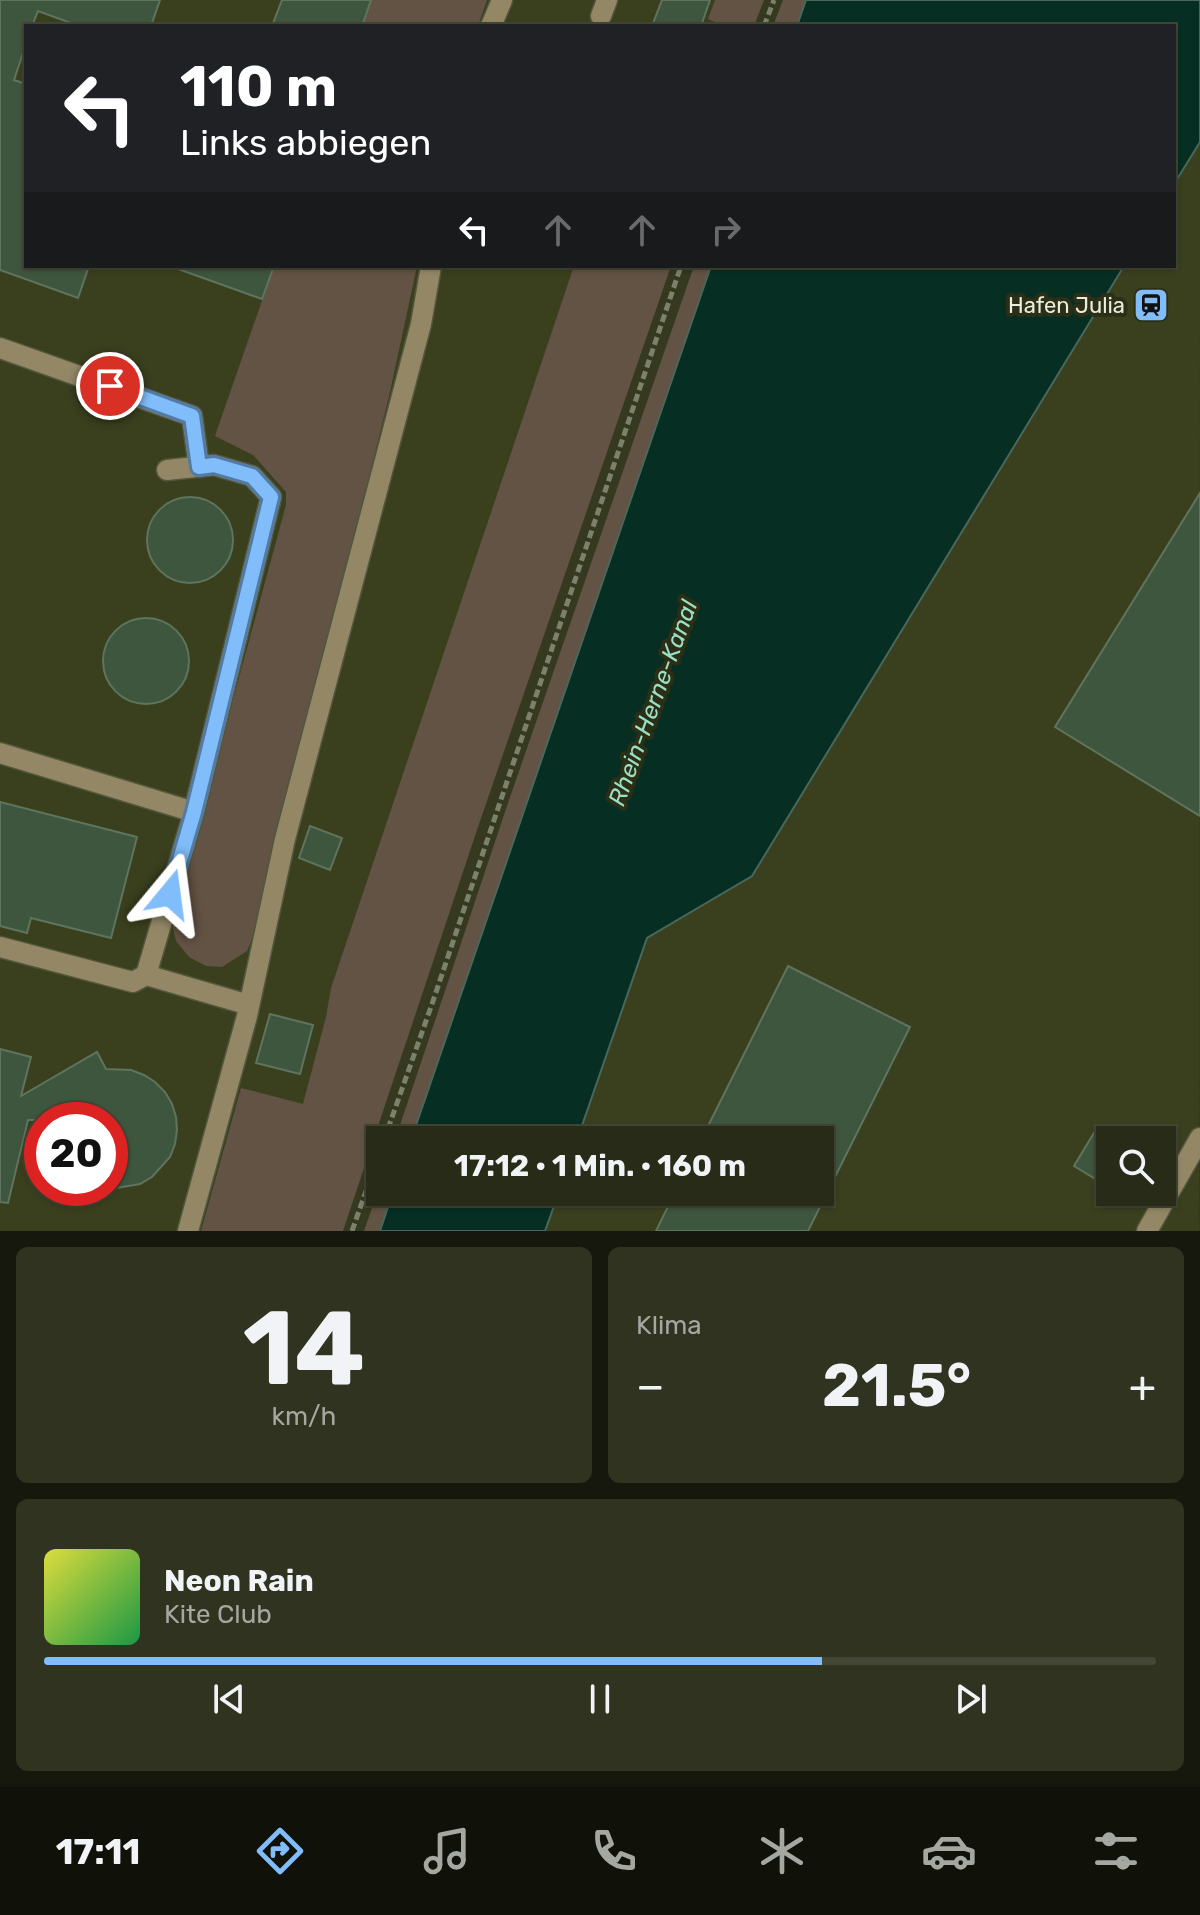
<!DOCTYPE html>
<html lang="de">
<head>
<meta charset="utf-8">
<style>
	:root { --surface:#282b17; --page:#303320; --text:#f1f3f6; --muted:#a5a7a1; --line:#444736; --accent:#80bdfa }
	body { margin:0; font-family:Rubik,sans-serif; background:var(--page); color:var(--text); height:100vh; display:flex; flex-direction:column; font-size:30px; white-space:nowrap }
	* { box-sizing:border-box; margin:0 }
	p { font-size:26px; color:var(--muted) }
	.icon { flex:none; width:44px; height:44px; fill:none; stroke:currentColor; stroke-width:2; stroke-linecap:round; stroke-linejoin:round }
	.map { position:relative; height:1231px; overflow:hidden }
	.side { display:flex; flex-direction:column; gap:16px; padding:16px; background:#16180d; flex:1 }
	.side>* { flex:none }
	.hud { position:absolute; left:24px; top:24px; width:1152px; height:244px; border-radius:0px; box-shadow:0 2px 6px #0004,0 0 0 2px var(--line); background:#202124; color:#fff; overflow:hidden }
	.fabs { position:absolute; left:1096px; top:1126px; display:grid; gap:16px }
	.fabs a { display:grid; place-items:center; width:80px; height:80px; border-radius:0px; background:var(--surface); box-shadow:0 2px 6px #0004,0 0 0 2px var(--line); font-size:40px }
	.speed { position:absolute; left:24px; top:1102px; display:flex; gap:16px; font-size:40px; font-weight:700; text-align:center }
	.speed>* { display:grid; place-content:center; width:104px; height:104px; border-radius:50%; background:var(--surface); box-shadow:0 2px 6px #0004,0 0 0 2px var(--line); line-height:1 }
	.speed .limit { border:12px solid #d22; background:#fff; color:#111 }
	.pin { position:absolute; display:grid; place-items:center; width:68px; height:68px; color:#fff; margin:-34px; border:4px solid #fff; border-radius:50%; box-shadow:0 2px 8px #0007 }
	.me { position:absolute; width:88px; margin:-44px; rotate:16deg; stroke-linejoin:round; filter:drop-shadow(0 0 6px #0008) }
	.turn { display:flex; align-items:center; gap:28px; height:168px; padding:0 24px; font-size:36px }
	.turn .icon { width:104px; height:104px; stroke-width:2.5 }
	.turn b { display:block; font-size:56px; line-height:68px }
	.lanes { display:flex; align-items:center; height:76px; padding:0 24px; background:#0003; justify-content:center; gap:40px; direction:ltr }
	.lanes .off { opacity:.35 }
	.big { font-size:60px; font-weight:700; line-height:1.1 }
	.side .card { flex:1; display:flex; flex-direction:column; justify-content:center; gap:12px; min-width:0; padding:0 28px; border-radius:12px; background:var(--page) }
	.side .dial { align-items:center; gap:0 }
	.dial b { font-size:104px; line-height:1 }
	.song { display:flex; align-items:center; gap:24px }
	.cover { width:96px; height:96px; border-radius:12px; background:linear-gradient(135deg,hsl(60 70% 55%),hsl(140 70% 35%)) }
	.played { height:8px; border-radius:4px; background:linear-gradient(90deg,var(--accent) 70%,var(--line) 70%) }
	.keys { display:flex; justify-content:space-around; direction:ltr }
	.heat { display:flex; justify-content:space-between; align-items:center; font-size:44px; direction:ltr }
	.side .tiles { flex:1; display:grid; gap:16px; grid-template-columns:1fr 1fr }
	.card:last-child { grid-column:span 2 }
	.trip { position:absolute; left:366px; top:1126px; width:468px; height:80px; border-radius:0px; background:var(--surface); box-shadow:0 2px 6px #0004,0 0 0 2px var(--line); font-weight:700; line-height:80px; text-align:center }
	.dock { display:flex; height:128px; justify-content:space-around; align-items:center; background:#101109; color:var(--muted) }
	.dock .icon { width:56px; height:56px }
	.dock .on { color:var(--accent) }
	.dock b { font-size:36px; color:var(--text) }
	.map>svg:first-child { display:block }
	.built { fill:#3a401e; fill-rule:evenodd }
	.green { fill:#635344 }
	.water { fill:#062e23; stroke:#4a675b; stroke-width:2 }
	.building { fill:#3f563e; stroke:#5e745d; stroke-width:2 }
	.lines { fill:none; stroke-linecap:round; stroke-linejoin:round }
	.minor-casing { stroke:#52563d; stroke-width:23 }
	.path { stroke:#7d816b; stroke-width:5; stroke-dasharray:8 4; stroke-linecap:butt }
	.minor { stroke:#938766; stroke-width:20 }
	.route-casing { stroke:#537ba2; stroke-width:20 }
	.route { stroke:#80bdfa; stroke-width:14 }
	.labels { text-anchor:middle; dominant-baseline:central; stroke-width:8; stroke-linejoin:round; paint-order:stroke }
	.poi-label { font-size:22px; fill:#e9eddd; stroke:#2b2f15; text-anchor:end }
	.water-label { font-size:24px; font-style:italic; fill:#9adfc7; stroke:#2b2f15 }
</style>
</head>
<body>
<div class="map">
<svg width="1200" height="1231" viewBox="0 0 1200 1231">
	<rect width="100%" height="100%" fill="#35391f"/>
	<path class="built" d="M0,0h729l6,26h-709v240h600l-317,965h-309zM42,1120h68v68h-68z
		M1200,142l-1,1089h-654l14,-39h261v-52h-243l70,-202 105,-62 372,-610h50v-82zM1110,1140h52v52h-52z"/>
	<path class="green" d="M371,0h116l-9,26h-116z
		M715,0h49l-10,26h-30l-16,-7z
		M783,0h23l-9,26h-24z
		M274,266h143l-27,126 -132,534 -11,25 -25,16 -16,-1 -17,-9 -13,-16 -4,-17 114,-419v-13l-33,-37 -38,-19z
		M574,266h97l-193,561 -135,404h-142l40,-143 62,16 23,-87 5,-29z
		M694,266h17l-300,874h-16l113,-337z
		M380,1185v7h13l-13,39h-16z"/>
	<path class="water" d="M806,0h394v142l-26,42v-158h-377z
		M711,266h413l-372,610 -105,62 -70,202h-166z
		M393,1192h166l-14,39h-165z"/>
	<path class="building" d="M0,0h160l-9,26h-72l-41,-15 -6,15h-6v18l-12,36 12,4v182h63l-11,32 -78,-28z
		M282,0h89l-9,26h-90z
		M662,0h48l-9,26h-49z
		M178,266h96l-12,33 -84,-30z
		M1200,493v323l-145,-89z
		M147 540a43 43 0 1 1 86 0a43 43 0 1 1-86 0Z
		M103 661a43 43 0 1 1 86 0a43 43 0 1 1-86 0Z
		M0,802l137,35 -26,101 -80,-20 -4,15 -27,-7z
		M310,826l32,12 -12,32 -31,-12z
		M788,966l122,61 -102,204h-152l19,-39h145v-52h-119z
		M270,1014l43,11 -13,49 -44,-11z
		M0,1049l31,8 -10,39 76,-44 9,17 25,1 13,5 11,7 10,10 7,12 4,13 1,13 -2,14 -5,13 -18,20 -12,7 -30,5v-69h-82l-20,83 -8,-1z
		M1097,1128l13,8v52l-36,-22z"/>
	<g class="lines">
		<g class="minor-casing">
			<path id="minor" d="M601,16l6,-16
				M491,26l11,-26
				M0,348l192,68 7,51
				M167,470l47,-5 38,11 19,21 -77,315
				M0,753l194,59 -48,163 103,30
				M0,947l133,35 13,-7
				M188,1231l59,-215 38,-177 136,-515 10,-58
				M1147,1231l53,-93"/>
		</g>
		<path class="path" d="M764,26l10,-26
			M384,1140l48,-136 249,-738
			M352,1231l28,-80"/>
		<use href="#minor" class="minor"/>
	</g>
	<g class="lines">
		<g class="route-casing">
			<path id="route" d="M110,386l82,30 7,51 15,-2 38,11 19,21 -77,315 -24,82"/>
		</g>
		<use href="#route" class="route"/>
	</g>
	<defs>
		<g id="station-square" transform="scale(1.8)"><rect x="-9" y="-9" width="18" height="18" rx="4" fill="#80bdfa" stroke="#2b2f15"/><path d="M-3-6H3Q5-6 5-4V2Q5 4 3 4L4.5 6H3L1.5 4h-3L-3 6H-4.5L-3 4Q-5 4-5 2V-4Q-5-6-3-6ZM-3.5-4v3h7v-3ZM-3.5 1v1.5H-2V1ZM2 1v1.5H3.5V1Z" fill="#111"/></g>
	</defs>
	<g fill-rule="evenodd">
		<use href="#station-square" x="1151" y="305"/>
	</g>
	<g class="labels">
		<g class="poi-label">
			<text x="1125" y="305">Hafen Julia</text>
		</g>
		<g class="water-label">
			<text transform="translate(653 703) rotate(-70)">Rhein-Herne-Kanal</text>
		</g>
	</g>
</svg>
<div class="fabs">
<a><svg class="icon" aria-label="search" viewBox="0 0 24 24"><circle cx="10" cy="10" r="6"/><path d="M15 15l6 6"/></svg></a>
</div>
<div class="speed"><div class="limit">20</div></div>
<div class="pin" style="left:110px;top:386px;background:#d93025"><svg class="icon" aria-label="arrive" viewBox="0 0 24 24"><path d="M6 21V4h12l-3 4 3 4H6"/></svg></div>
<svg class="me" style="left:170px;top:894px" viewBox="-20 -20 40 40"><path d="M0-17L14 15 0 8-14 15z" fill="#80bdfa" stroke="#fff" stroke-width="4"/></svg>
<div class="trip">17:12 · 1 Min. · 160 m</div>
<div class="hud">
<div class="turn"><svg class="icon" aria-label="left" viewBox="0 0 24 24"><path d="M17 20v-9H6M10 6l-5 5 5 5"/></svg><div><b>110 m</b>Links abbiegen</div></div>
<div class="lanes"><svg class="icon" aria-label="left" viewBox="0 0 24 24"><path d="M17 20v-9H6M10 6l-5 5 5 5"/></svg><svg class="icon off" aria-label="ahead" viewBox="0 0 24 24"><path d="M12 20V5M6 11l6-6 6 6"/></svg><svg class="icon off" aria-label="ahead" viewBox="0 0 24 24"><path d="M12 20V5M6 11l6-6 6 6"/></svg><svg class="icon off" aria-label="right" viewBox="0 0 24 24"><path d="M7 20v-9h11M14 6l5 5-5 5"/></svg></div>
</div>
</div>
<section class="side">
<div class="tiles">
<div class="card dial"><b>14</b><p>km/h</p></div>
<div class="card"><p>Klima</p>
<div class="heat"><a>−</a><b class="big">21.5°</b><a>+</a></div>
</div>
<div class="card">
<div class="song"><i class="cover"></i><div><b>Neon Rain</b><p>Kite Club</p></div></div>
<div class="played"></div>
<div class="keys"><svg class="icon" aria-label="previous" viewBox="0 0 24 24"><path d="M18 5L8 12l10 7zM5 5v14"/></svg><svg class="icon" aria-label="pause" viewBox="0 0 24 24"><path d="M8 5v14M16 5v14"/></svg><svg class="icon" aria-label="next" viewBox="0 0 24 24"><path d="M6 5l10 7-10 7zM19 5v14"/></svg></div>
</div>
</div>
</section>
<nav class="dock">
<b>17:11</b>
<svg class="icon on" aria-label="directions" viewBox="0 0 24 24"><path d="M12 3l9 9-9 9-9-9zM9 14v-3h6M13 9l2 2-2 2"/></svg>
<svg class="icon" aria-label="music" viewBox="0 0 24 24"><path d="M9 18V5l10-2v13"/><circle cx="6" cy="18" r="3"/><circle cx="16" cy="16" r="3"/></svg>
<svg class="icon" aria-label="phone" viewBox="0 0 24 24"><path d="M5 4h4l2 5-3 2q2 4 5 5l2-3 5 2v4C11 20 4 13 5 4z"/></svg>
<svg class="icon" aria-label="climate" viewBox="0 0 24 24"><path d="M12 3v18M4 7l16 10M4 17L20 7"/></svg>
<svg class="icon" aria-label="car" viewBox="0 0 24 24"><path d="M5 17H2v-5l4-1 3-4h7l3 4 3 1v5h-3M9 17h6M6 11h13"/><circle cx="7" cy="17" r="2"/><circle cx="17" cy="17" r="2"/></svg>
<svg class="icon" aria-label="filters" viewBox="0 0 24 24"><path d="M4 7h16M4 17h16"/><circle cx="9" cy="7" r="2"/><circle cx="15" cy="17" r="2"/></svg>
</nav>
</body>
</html>
